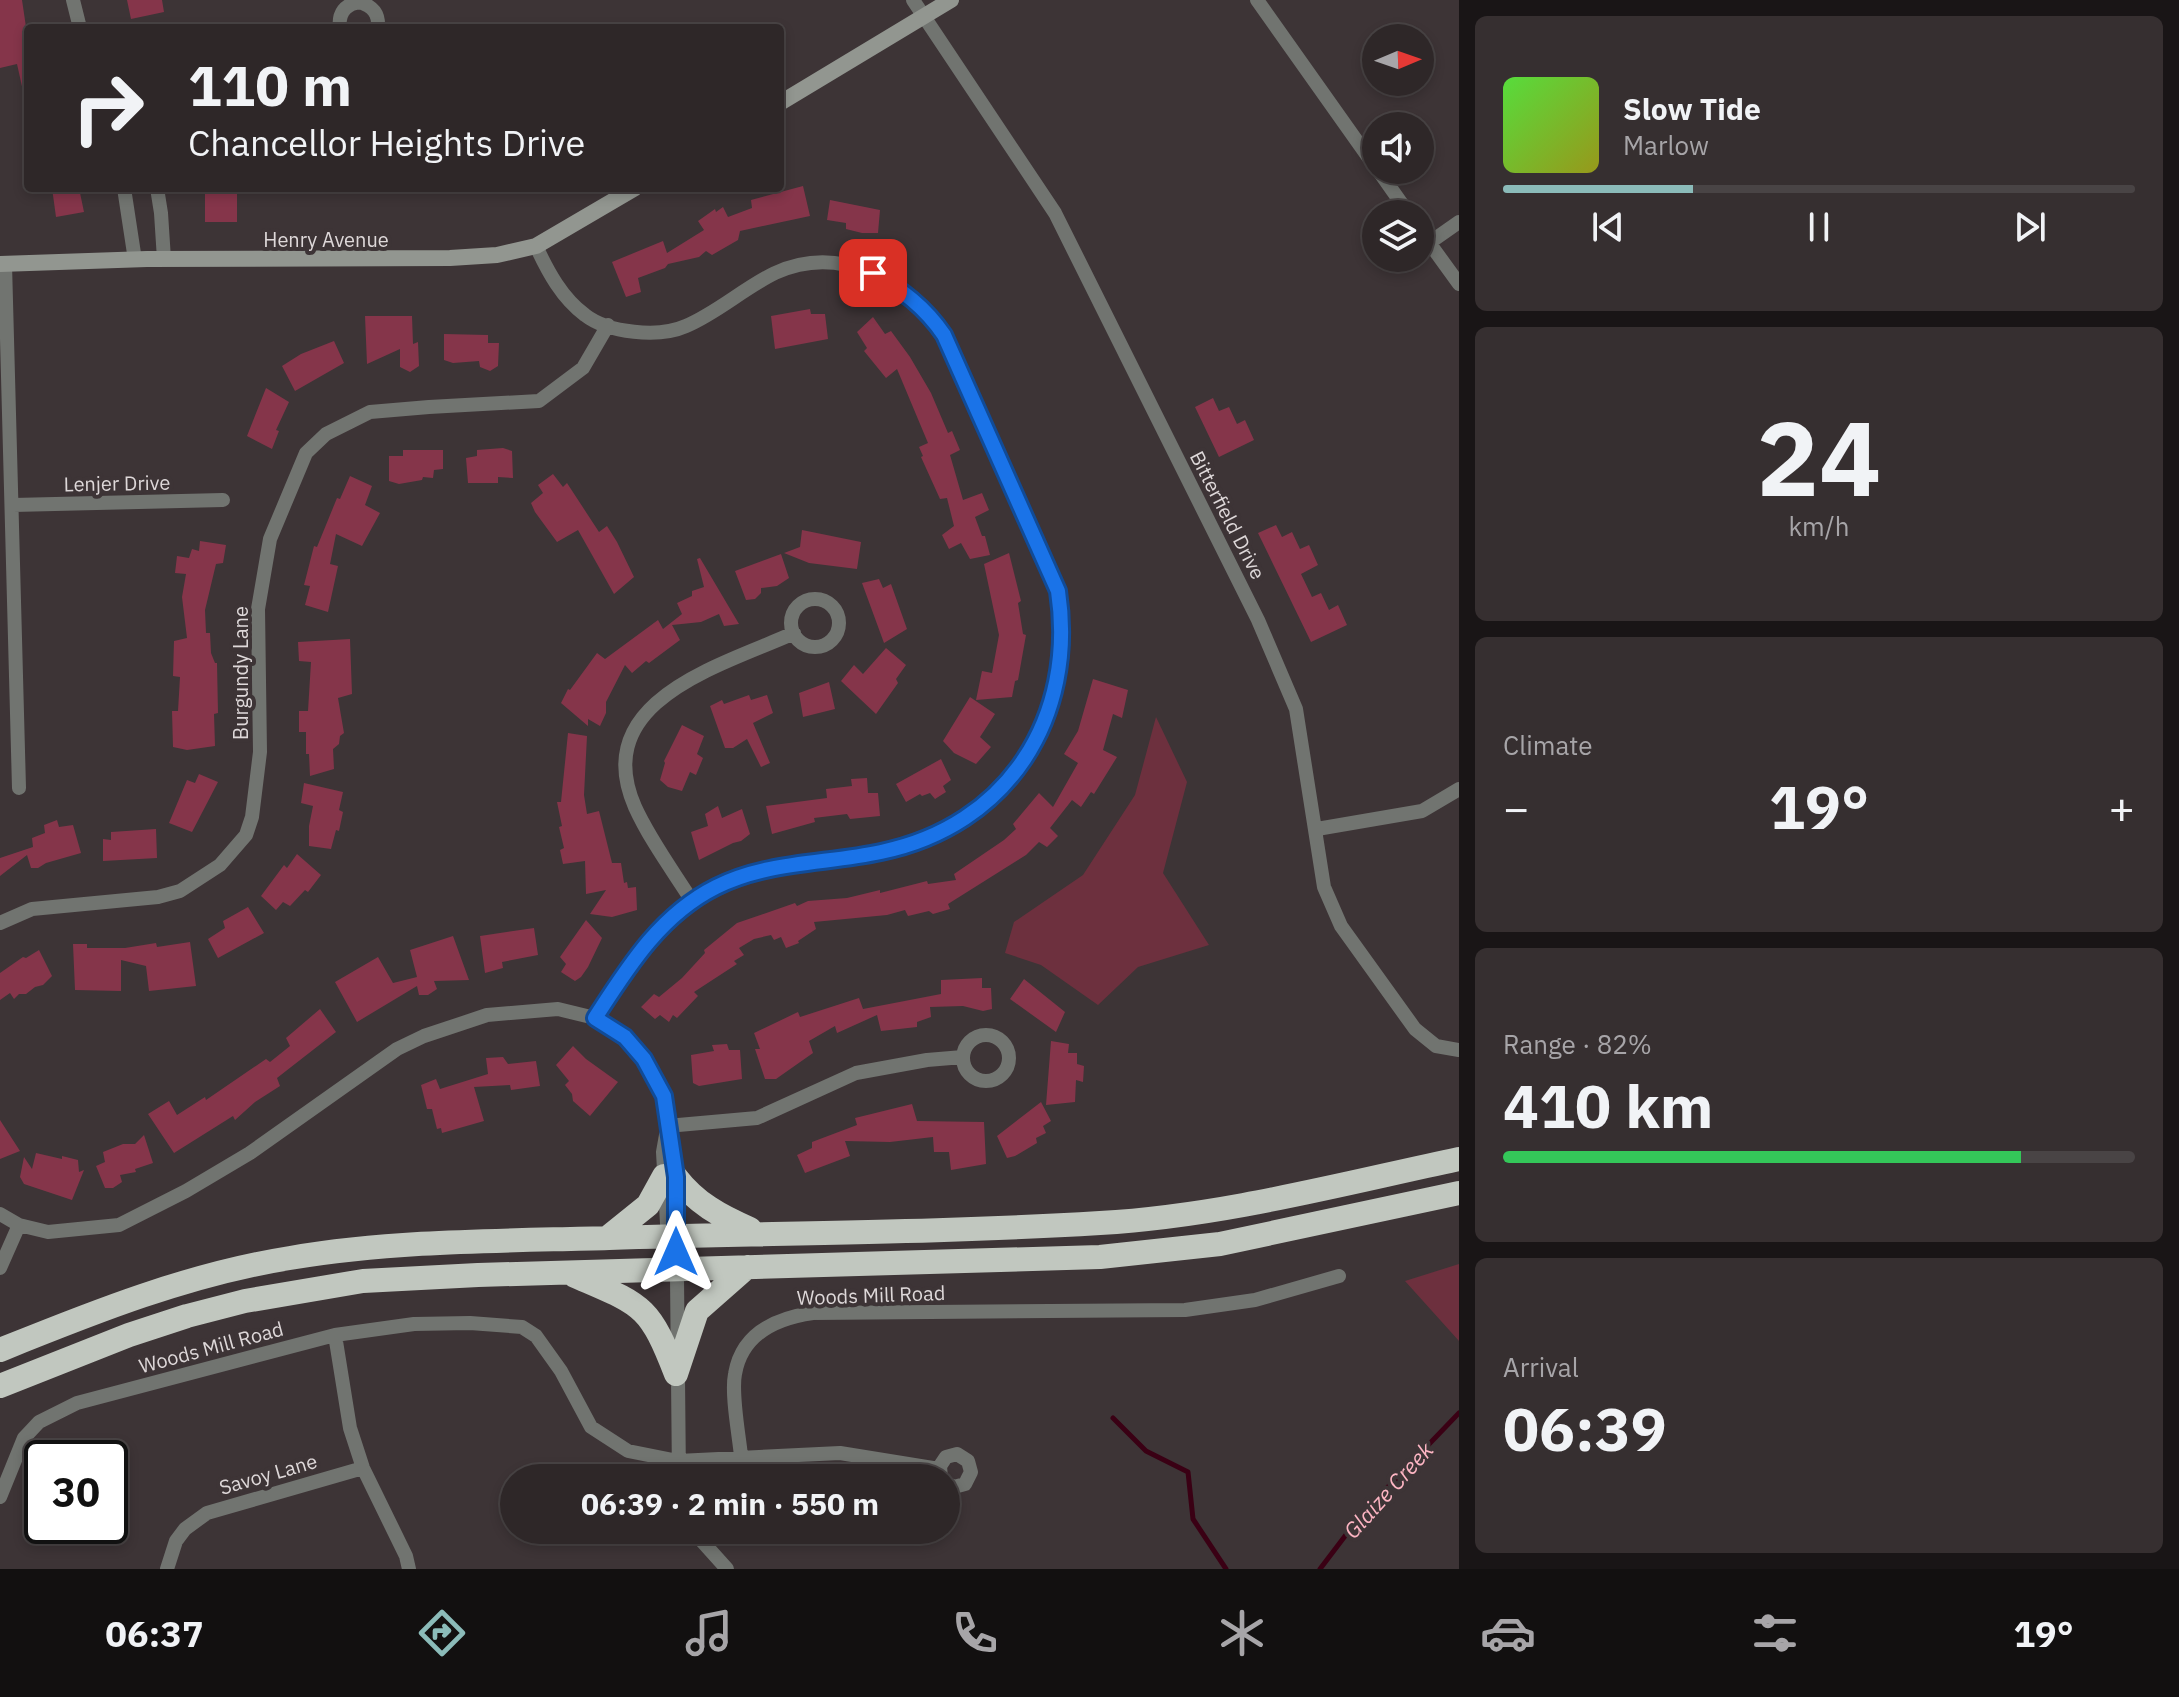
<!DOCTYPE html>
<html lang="en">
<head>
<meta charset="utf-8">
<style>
	:root { --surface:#2e2728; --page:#362f30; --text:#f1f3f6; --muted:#a7a5a8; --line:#494445; --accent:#8bbbb9 }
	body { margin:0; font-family:"IBM Plex Sans",sans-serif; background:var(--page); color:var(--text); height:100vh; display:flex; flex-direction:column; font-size:30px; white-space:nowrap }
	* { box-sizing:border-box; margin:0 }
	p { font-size:26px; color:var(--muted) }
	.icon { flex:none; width:44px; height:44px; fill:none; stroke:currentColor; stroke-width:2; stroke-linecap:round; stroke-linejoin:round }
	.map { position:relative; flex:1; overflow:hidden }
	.drawer { display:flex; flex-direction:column; gap:16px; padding:16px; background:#191516; width:720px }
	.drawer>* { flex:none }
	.banner { position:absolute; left:24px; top:24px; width:760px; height:168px; border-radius:8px; box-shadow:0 4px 12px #0003,0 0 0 2px var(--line); background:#2e2728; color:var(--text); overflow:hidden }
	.needle { width:52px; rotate:88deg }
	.tools { position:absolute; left:1362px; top:24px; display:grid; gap:16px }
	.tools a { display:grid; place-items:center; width:72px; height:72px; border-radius:50%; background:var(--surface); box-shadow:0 4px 12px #0003,0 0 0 2px var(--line); font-size:40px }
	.speed { position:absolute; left:24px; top:1440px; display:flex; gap:16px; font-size:40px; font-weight:700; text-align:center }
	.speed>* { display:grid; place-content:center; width:104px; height:104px; border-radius:50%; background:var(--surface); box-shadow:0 4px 12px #0003,0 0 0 2px var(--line); line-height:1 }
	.speed .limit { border:4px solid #111; border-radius:12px; background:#fff; color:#111 }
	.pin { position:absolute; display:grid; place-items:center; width:68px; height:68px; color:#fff; margin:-34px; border-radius:16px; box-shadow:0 4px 12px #0006 }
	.me { position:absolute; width:88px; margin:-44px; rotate:0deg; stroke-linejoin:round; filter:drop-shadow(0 0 6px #0008) }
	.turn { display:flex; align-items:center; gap:28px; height:168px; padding:0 32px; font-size:36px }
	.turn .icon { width:104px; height:104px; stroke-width:2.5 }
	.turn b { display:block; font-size:56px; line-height:68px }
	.big { font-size:60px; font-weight:700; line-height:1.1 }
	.drawer .tile { flex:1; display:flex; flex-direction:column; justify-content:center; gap:12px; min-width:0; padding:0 28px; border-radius:12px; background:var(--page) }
	.drawer .dial { align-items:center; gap:0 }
	.dial b { font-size:104px; line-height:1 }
	.song { display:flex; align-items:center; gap:24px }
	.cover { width:96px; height:96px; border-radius:12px; background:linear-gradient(135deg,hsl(110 70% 55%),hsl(60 70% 35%)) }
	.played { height:8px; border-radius:4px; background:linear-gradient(90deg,var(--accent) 30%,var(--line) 30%) }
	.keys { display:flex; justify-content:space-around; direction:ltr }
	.heat { display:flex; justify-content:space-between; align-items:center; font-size:44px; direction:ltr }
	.charge { height:12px; border-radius:6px; background:linear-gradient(90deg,#34c759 82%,var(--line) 0) }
	.trip { position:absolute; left:500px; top:1464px; width:460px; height:80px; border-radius:40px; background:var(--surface); box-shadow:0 4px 12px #0003,0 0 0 2px var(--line); font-weight:700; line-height:80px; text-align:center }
	.dock { display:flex; height:128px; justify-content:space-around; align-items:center; background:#121010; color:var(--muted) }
	.dock .icon { width:56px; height:56px }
	.dock .active { color:var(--accent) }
	.dock b { font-size:36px; color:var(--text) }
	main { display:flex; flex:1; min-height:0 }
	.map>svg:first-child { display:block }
	.green { fill:#6d303e }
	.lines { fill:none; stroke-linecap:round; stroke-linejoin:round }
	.stream { stroke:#3a0014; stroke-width:5 }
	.building { fill:#85354a }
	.street { stroke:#717470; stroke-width:14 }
	.secondary { stroke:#929690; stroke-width:16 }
	.highway { stroke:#c1c7bf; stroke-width:24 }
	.route-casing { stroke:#114b97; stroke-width:20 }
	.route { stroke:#1a73e8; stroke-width:14 }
	.labels { text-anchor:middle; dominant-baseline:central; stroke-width:8; stroke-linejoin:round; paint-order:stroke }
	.street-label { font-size:20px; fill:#ded8d9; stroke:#3d3436 }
	.water-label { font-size:22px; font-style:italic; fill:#fdb5c3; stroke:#3d3436 }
</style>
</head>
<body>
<main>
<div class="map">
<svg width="1459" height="1569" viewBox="0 0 1459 1569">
	<rect width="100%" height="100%" fill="#3d3436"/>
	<path class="green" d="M1156,717l31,65 -24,91 46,72 -71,22 -40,38 -57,-40 -36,-12 9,-31 69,-47 52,-80z
		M1459,1264v77l-54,-60z"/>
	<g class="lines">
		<path class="stream" d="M1113,1418l33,33 42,21 5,47 33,50
			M1320,1569l41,-54 98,-102"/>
	</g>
	<path class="building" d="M0,0h22l4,27 2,-1v64l-5,1 -6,-27 -17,4z
		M127,0h35l2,12 -33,7z
		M803,186l7,30 -70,15 -2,9 -26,15 -6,-4 -7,6 -31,7 -3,4 -27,10 3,14 -15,5 -14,-35 51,-21 4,12 37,-23 -6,-9 17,-12 1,3 7,-5 5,10 24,-9 -1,-8z
		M52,188h27l5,24 -28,5z
		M205,188h32v34h-32z
		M830,200l50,10 -2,23h-16l-16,-4v-6l-19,-3z
		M810,309l1,5h14l3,25 -53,10 -4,-33z
		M365,316h47l1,28 5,-2 1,24 -9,6 -10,-5v-18l-33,15z
		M873,317l12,17 6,-3 19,26 21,36 17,40 4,-2 8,19 -10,5 13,45 19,-7 7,17 -14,7 7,19h3l5,19 -20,4 -9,-16 -12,6 -7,-14 12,-9 -7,-28 -7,1 -19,-42 2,-1 -4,-9 9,-4 -31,-74 -11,9 -22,-27 3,-3 -10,-16z
		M444,334l44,1v8h11l-1,23 -8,5 -10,-4 -1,-6 -26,2 -9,-3z
		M334,341l10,22 -49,28 -13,-25 19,-12z
		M266,388l23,14 -13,28 3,1 -7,18 -25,-13z
		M1213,398l6,13 10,-4 8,17 8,-4 9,20 -35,17 -24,-50z
		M503,448l9,3 1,27 -15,-1v6h-30l-2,-25 11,-2v-6z
		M403,450h40v19l-9,1 -1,8 -10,-1 -1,3 -23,4 -10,-3v-25h14z
		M553,474l10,13 4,-4 32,49 8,-6 10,16 17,35 -20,17 -36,-64 -21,12 -22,-30 -4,-9 12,-10 -5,-8z
		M350,476l22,10 -7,19 15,8 -18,33 -26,-12 -6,30 8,2 -10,46 -23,-7 5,-19 -6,-1 10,-39 3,1 20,-49 3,1z
		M1276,525l6,12 10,-5 8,17 9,-4 9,20 -17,9 11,23 9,-4 8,17 9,-5 9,20 -36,17 -53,-109z
		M802,530l59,12 -4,27 -48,-6 -25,-10 16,-6z
		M200,541l26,4 -3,18 -7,1 -11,46 1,23h4l1,20 4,10h2l1,50 -4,1 1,32 -28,4 -14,-3 -1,-36h6l2,-34 -7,-1 1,-35 13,-3 -5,-41 4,-23 -11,-1 2,-17 12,2 3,-9 7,2z
		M1009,553l12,48 -3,2 5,31 3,1 -8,45 -3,1 -3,16 -36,3 6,-29 10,2 7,-38 -15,-71z
		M781,554l8,24 -12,8 -16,2v5l-6,6 -9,1 -11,-29z
		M700,558l39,66 -15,2 -5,-12 -18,8 -29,3 8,15 -31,23 -3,-2 -14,12 -7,-8 -19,37v11l-6,13 -12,-7v7l-27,-23 7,-14 2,1 27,-37 8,6 53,-39 5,9 19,-15 -5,-11 15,-7v-5l12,-4 -7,-28z
		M879,579l4,9 8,-4 16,45 -23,14 -22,-60z
		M350,639l2,55 -14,4 6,35 -4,3 -1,8 -6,5 1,20 -24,7 -1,-22h-3v-22h-7v-21h9l3,-49 -12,-1 -1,-19z
		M886,648l20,17 -10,14 2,4 -22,31 -35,-33 13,-16 9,9z
		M1093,679l35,11 -6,28 -9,-4 -10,36 14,7 -23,37 -3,-2 -10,15 -9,-7 -22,28 8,8 -11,11 -8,-5 -13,13 -78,49 2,5 -17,5 -4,-3 -21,5 -3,-6 -18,5 -73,7 2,7 -18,12 1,2 -13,5 -5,-11 -7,3 -3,-5 -17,4 -15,9 5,7 -10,6 3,3 -43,28 4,4 -21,22 -4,-3 -4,7 -9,-7 -5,4 -14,-12 13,-13 5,3 23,-19 23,-25 -1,-3 33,-27 58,-20 2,3 11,-5 39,-3 33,-8v3l47,-12 1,3 28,-4 -2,-6 50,-34 12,-11 -3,-5 26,-31 14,14 25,-44 -14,-9 14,-23z
		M829,682l6,27 -32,8 -4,-24z
		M749,695l2,5 16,-5 6,18 -20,10 17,40 -9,4 -14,-28 -14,9h-8l-15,-42 12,-6 2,4z
		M970,697l25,17 -15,23 11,10 -15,17 -22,-11 -11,-12z
		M682,725l22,11 -7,18 6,4 -7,17 -6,-3 -8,19 -14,-4 -8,-7 5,-17 -1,-2z
		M568,733l19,3 -3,59 3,19 12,-3 13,52h9l3,20 3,-1 1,6 8,-1 1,23 -25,7 -22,-3 16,-24 -20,4 -1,-33 -22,3 -3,-14 4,-2 -5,-21 3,-1 -5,-24h4z
		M941,759l10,21 -8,6 3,6 -11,7 -5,-6 -8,3 -2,-2 -14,8 -10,-18z
		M199,774l19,8 -26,50 -23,-9 18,-43 8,3z
		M867,778l1,15h10l2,23 -30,3 -3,-5 -33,4 1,4 -43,12 -6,-28 61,-8 -1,-9 26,-3 -1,-7z
		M304,783l39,9 -4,18 4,2 -4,19 -3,-1 -5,19 -22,-3v-20l4,-20 -12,-3z
		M718,806l4,12 20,-9 8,25 -9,7 -8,2 -34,17 -8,-28 17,-6 -3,-12z
		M57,820l2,7 14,-2 8,28 -35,10 -8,5h-7l-4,-13 -27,21v-18l33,-11 -1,-9 13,-5 -1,-8z
		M156,829l1,29 -54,3v-22l8,1v-8z
		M297,854l24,21 -13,17 -3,-2 -15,16 -7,-4 -7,8 -15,-14 23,-31 3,3z
		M248,907l16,26 -46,25 -10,-19 17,-11 -2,-7z
		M586,920l16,18 -14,29 -7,10 -6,4 -14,-9 5,-8 -6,-7z
		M534,928l4,27 -36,7 1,6 -18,5 -5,-37z
		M453,936l16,44 -35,1 3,8 -9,6h-9l-2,-9 -60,36 -22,-40 43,-25 15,26 24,-6 -7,-27z
		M190,942l6,44 -47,5 -3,-25 -25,-6v31l-46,-1 -2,-46h14v4h38l31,-5 1,4z
		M39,950l13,26 -9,9 -8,2 -9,7h-7l-5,5 -4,-6 -10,7v-27l23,-16 3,1z
		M982,978v10h9l1,21 -9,2 -20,-5 -33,1 1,10 -14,5v5l-36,4 -4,-16 -40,18 -2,-7 -26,15 4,12 -37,26h-11l-10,-30h5l-6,-16 44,-21 2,5 59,-19 4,11 78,-15v-14z
		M1024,979l41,33 -9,20 -46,-33z
		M320,1009l16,23 -59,46 3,8 -25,16 -20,18 -2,-4 -59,37 -26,-39 21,-13 8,14 28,-18 1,3 60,-41 4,3 20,-16 -4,-8z
		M1051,1041l18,3 -1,9h9v11l7,2 -1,16 -7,-2 -1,22 -29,3z
		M727,1044l2,6h11l2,29 -43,7 -6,-3 -2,-28 23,-4 -2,-6z
		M573,1046l13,13 32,23 -28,34 -17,-15 -1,-7 -7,-9 4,-4 -13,-16z
		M503,1057l5,7 28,-3 4,25 -29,4 -1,-5 -36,2 10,34 -42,12 -1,-5 -4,1 -5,-20h-5l-6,-24 15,-6 4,10 48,-15 -2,-16z
		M1041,1102l10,19 -8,5 3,7 -10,5 1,5 -22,13 -8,2 -10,-22z
		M912,1104l5,17 67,1 2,42 -35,6 -2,-18h-15l-1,-15 -43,5 -45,-1 5,15 -45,17 -8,-18 15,-7v-6l45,-17 -2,-7z
		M0,1120l20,31 -20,8z
		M144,1135l9,28 -18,6 1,3 -16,3 2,7 -9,6h-8l-9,-22 9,-4 -2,-10 20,-8h12z
		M36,1153l26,6v-3l16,4 1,12 5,-2 -12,30 -48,-16 -4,-7 4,-20 8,12z"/>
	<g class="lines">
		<path class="street" d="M73,0l7,28
			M913,0l142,213 203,407 38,89 28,178 17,39 74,103 21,17 23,4
			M1257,0l119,168
			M340,28c-2,-15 5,-24 20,-26 13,5 19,11 18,26
			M1378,170l31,44
			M124,188l11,72
			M157,188l4,25 3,46
			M1420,230l39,54
			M1429,243l30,-21
			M536,246c12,26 26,52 49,69 23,18 74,23 101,11 31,-13 58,-38 89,-53 66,-30 131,8 169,62l114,256c19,126 -50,235 -177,261 -55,12 -113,9 -165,35 -57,28 -88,80 -121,131
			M5,264l14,524
			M13,505l210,-5
			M791 623a24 24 0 1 1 48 0a24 24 0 1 1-48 0Z
			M1317,829l105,-18 37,-22
			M692,901c-19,-30 -42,-61 -57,-94 -47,-107 88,-142 159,-174
			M0,923l32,-14 126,-12 22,-6 40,-26 26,-30 6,-18 8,-65 -2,-143 12,-70 36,-86 20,-19 44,-22 59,-5 110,-6 44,-33 25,-43
			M963 1058a23 23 0 1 1 46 0a23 23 0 1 1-46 0Z
			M667,1126l90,-8 99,-45 71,-13 36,-3
			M666,1135l-3,17 5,89
			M0,1214l19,11 29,7 71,-7 67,-34 64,-38 147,-104 27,-13 63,-21 71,-6 37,9 30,19 19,22 20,37 12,81 3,301
			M0,1268l19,-43
			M335,1335l15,93 13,40 43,88 3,13
			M741,1456c-2,-21 -10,-62 -6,-82 7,-41 42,-56 78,-61l372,-3 70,-10 84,-24
			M941,1478l-1,-12 6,-9 11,-3 11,7 3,11 -6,12 -11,3 -8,-4
			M0,1497l24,-59 15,-16 38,-19 258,-68 79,-11 56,-1 52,4 14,9 25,35 30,56 37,24 50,10 162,-8 99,16
			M692,1530l35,39
			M167,1569l9,-28 9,-12 22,-16 156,-45"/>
		<path class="secondary" d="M780,103l171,-103
			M0,264l147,-5 303,-1 47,-3 39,-9 99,-58"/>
		<path class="highway" d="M676,1177c20,26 44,39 74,52
			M607,1238l41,-33 16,-29
			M575,1276c67,29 74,28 101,98
			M0,1350c94,-38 189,-76 290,-92 106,-18 213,-17 319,-20 164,-5 328,-5 491,-15 122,-7 241,-39 359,-64
			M676,1374l21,-63 50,-44
			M0,1386l129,-51 58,-19 58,-15 118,-20 115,-6 622,-18 120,-13 239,-51"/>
	</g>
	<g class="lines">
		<g class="route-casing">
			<path id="route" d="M676,1252v-75l-12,-81 -20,-37 -19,-22 -30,-19c33,-51 65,-103 121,-131 52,-26 110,-23 165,-35 127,-26 196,-135 177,-261l-114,-256c-19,-28 -42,-45 -71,-62"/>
		</g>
		<use href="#route" class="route"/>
	</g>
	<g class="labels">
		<g class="street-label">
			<text x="326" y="239">Henry Avenue</text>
			<text transform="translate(117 483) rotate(-1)">Lenjer Drive</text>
			<text transform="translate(1228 515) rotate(63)">Bitterfield Drive</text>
			<text transform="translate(240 673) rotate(-90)">Burgundy Lane</text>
			<text transform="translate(871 1295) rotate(-2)">Woods Mill Road</text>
			<text transform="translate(211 1347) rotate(-15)">Woods Mill Road</text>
			<text transform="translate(268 1474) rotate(-16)">Savoy Lane</text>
		</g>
		<g class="water-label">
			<text transform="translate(1388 1490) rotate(-48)">Glaize Creek</text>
		</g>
	</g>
</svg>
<div class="tools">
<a><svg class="needle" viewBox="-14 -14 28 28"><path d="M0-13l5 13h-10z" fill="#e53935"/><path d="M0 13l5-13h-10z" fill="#a7a5a8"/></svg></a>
<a><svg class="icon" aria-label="sound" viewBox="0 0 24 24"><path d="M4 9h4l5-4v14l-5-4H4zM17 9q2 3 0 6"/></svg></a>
<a><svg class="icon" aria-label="layers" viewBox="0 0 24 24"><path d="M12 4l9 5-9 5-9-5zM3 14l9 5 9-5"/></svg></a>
</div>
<div class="speed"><div class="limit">30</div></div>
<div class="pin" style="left:873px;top:273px;background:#d93025"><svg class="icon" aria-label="arrive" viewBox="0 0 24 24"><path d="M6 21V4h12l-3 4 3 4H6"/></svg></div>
<svg class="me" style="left:676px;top:1252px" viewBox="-20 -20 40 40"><path d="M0-17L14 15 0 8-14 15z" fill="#1a73e8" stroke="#fff" stroke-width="4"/></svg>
<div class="trip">06:39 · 2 min · 550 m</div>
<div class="banner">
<div class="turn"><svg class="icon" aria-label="right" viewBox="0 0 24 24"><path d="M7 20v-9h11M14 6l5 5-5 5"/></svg><div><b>110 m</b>Chancellor Heights Drive</div></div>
</div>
</div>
<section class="drawer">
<div class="tile">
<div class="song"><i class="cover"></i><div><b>Slow Tide</b><p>Marlow</p></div></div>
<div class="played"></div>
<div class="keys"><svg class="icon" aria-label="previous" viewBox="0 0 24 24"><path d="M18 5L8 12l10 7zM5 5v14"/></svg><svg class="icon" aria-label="pause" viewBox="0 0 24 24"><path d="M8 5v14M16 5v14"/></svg><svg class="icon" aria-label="next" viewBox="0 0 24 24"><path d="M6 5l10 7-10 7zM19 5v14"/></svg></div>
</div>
<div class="tile dial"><b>24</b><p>km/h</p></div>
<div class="tile"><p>Climate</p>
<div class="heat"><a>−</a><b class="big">19°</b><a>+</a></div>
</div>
<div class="tile"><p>Range · 82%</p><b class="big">410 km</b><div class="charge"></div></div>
<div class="tile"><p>Arrival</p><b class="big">06:39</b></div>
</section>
</main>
<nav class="dock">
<b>06:37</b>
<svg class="icon active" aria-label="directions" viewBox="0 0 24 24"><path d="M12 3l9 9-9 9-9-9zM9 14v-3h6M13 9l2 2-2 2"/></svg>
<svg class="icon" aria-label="music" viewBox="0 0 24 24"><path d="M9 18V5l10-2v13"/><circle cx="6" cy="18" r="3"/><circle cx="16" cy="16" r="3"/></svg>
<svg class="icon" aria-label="phone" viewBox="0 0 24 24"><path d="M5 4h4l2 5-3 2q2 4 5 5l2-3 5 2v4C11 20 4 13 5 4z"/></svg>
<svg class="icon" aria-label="climate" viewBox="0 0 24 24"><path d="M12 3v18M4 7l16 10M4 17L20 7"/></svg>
<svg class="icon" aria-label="car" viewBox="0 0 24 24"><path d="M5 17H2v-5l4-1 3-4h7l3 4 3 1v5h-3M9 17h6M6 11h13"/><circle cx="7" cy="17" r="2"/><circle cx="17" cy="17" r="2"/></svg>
<svg class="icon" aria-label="filters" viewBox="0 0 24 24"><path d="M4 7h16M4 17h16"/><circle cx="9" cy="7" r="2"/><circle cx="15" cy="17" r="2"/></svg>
<b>19°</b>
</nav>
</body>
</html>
